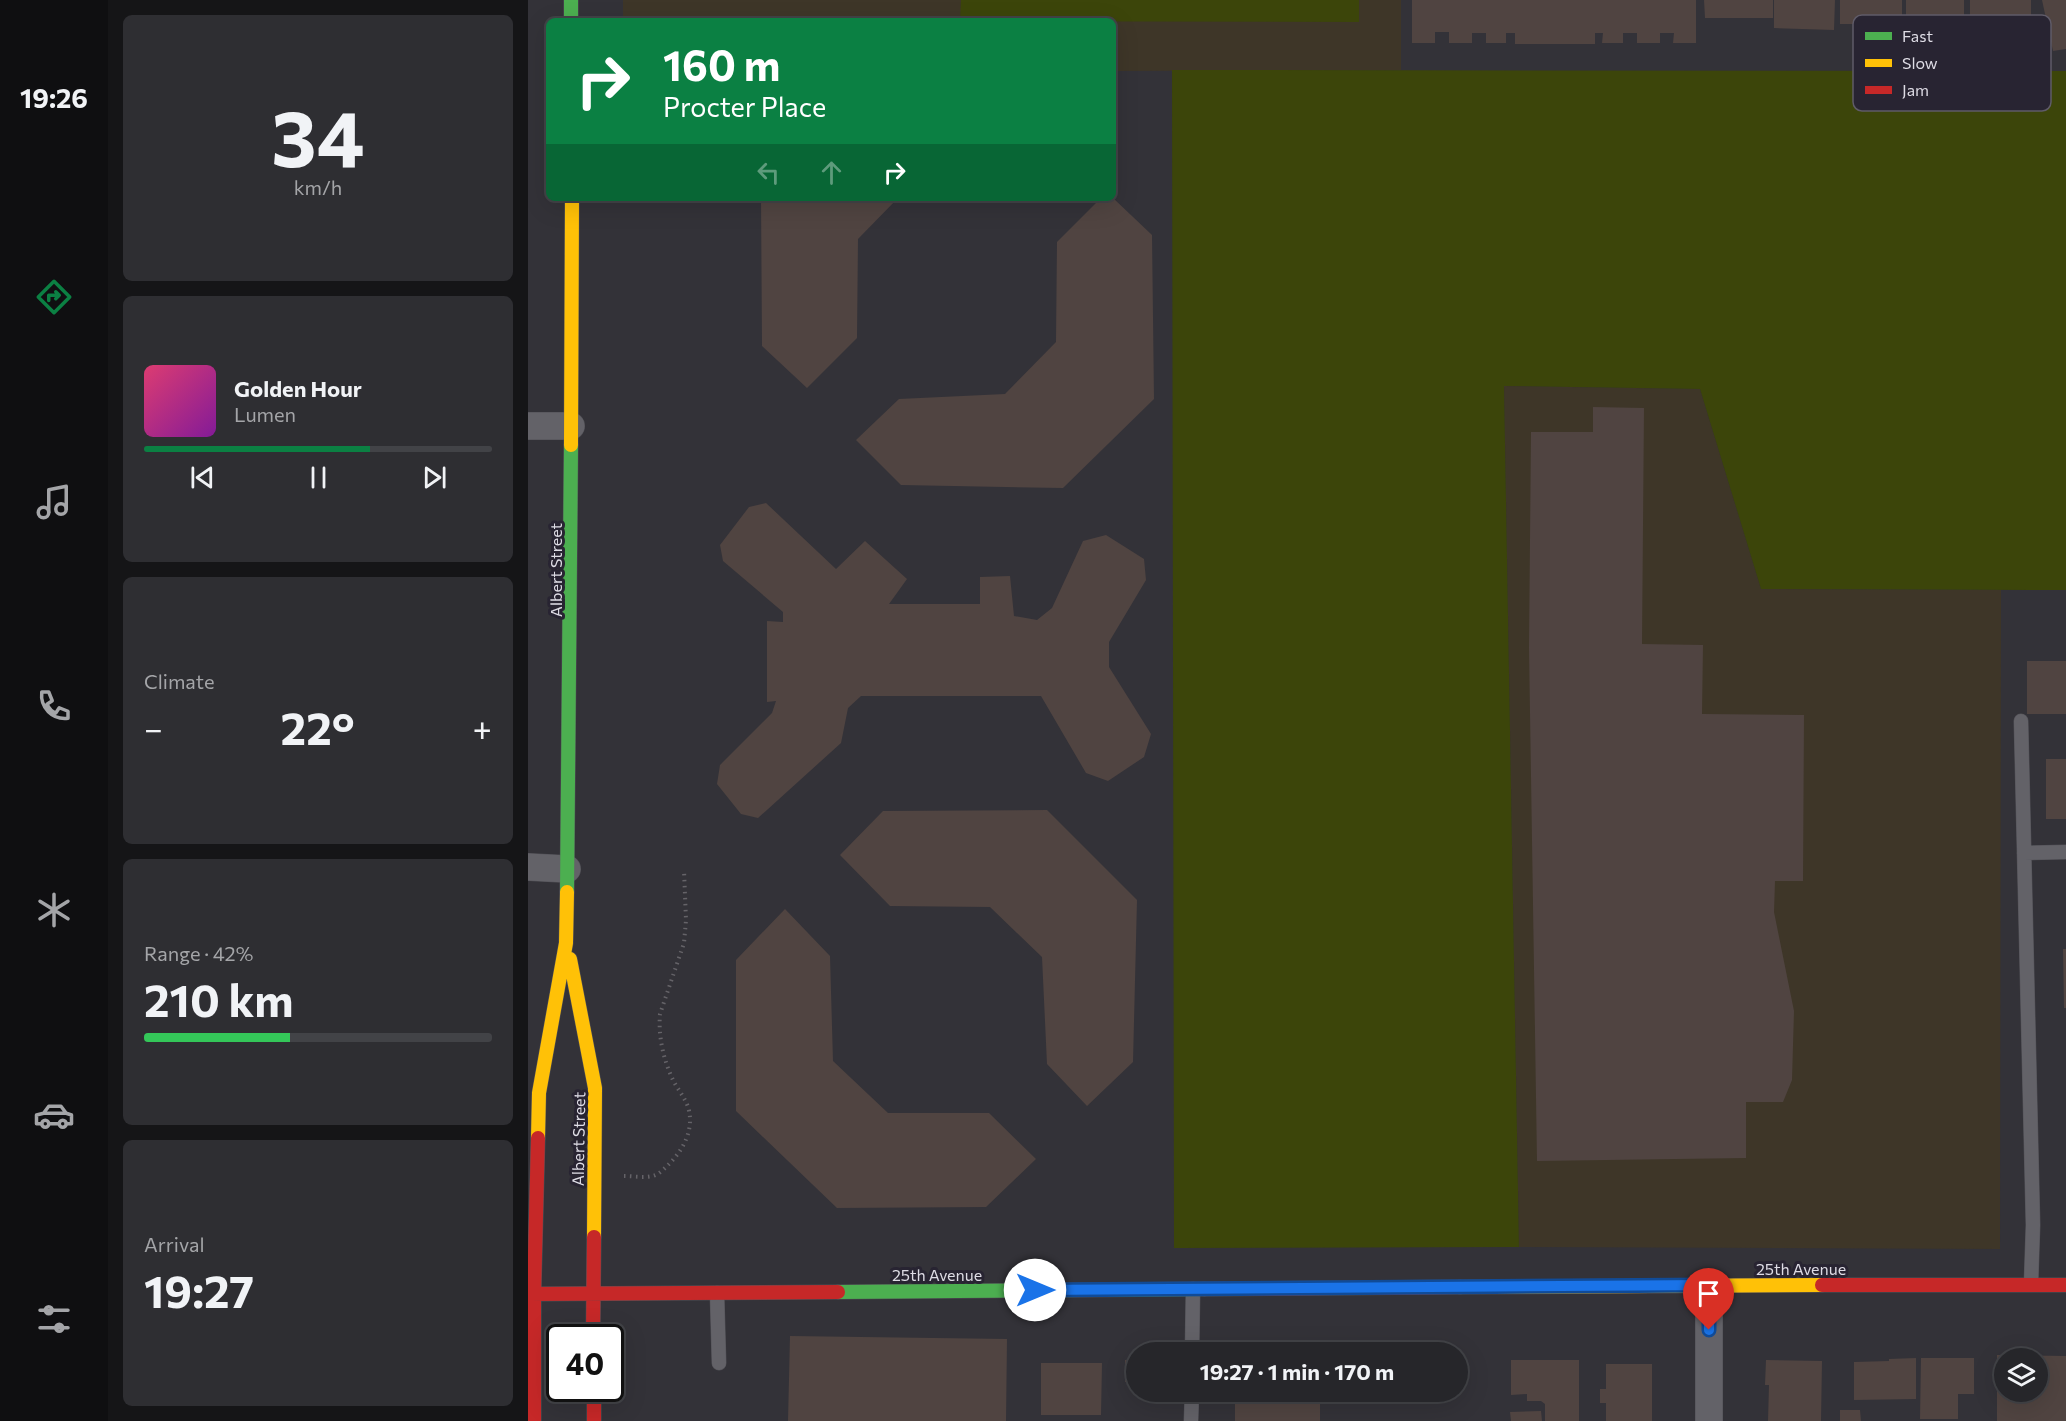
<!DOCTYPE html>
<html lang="en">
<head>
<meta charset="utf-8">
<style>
	:root { --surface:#26262a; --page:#2e2e32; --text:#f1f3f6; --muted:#a4a5a8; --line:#424347; --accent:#0b8043 }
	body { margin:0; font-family:Commissioner,sans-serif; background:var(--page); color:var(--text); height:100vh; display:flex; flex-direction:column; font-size:22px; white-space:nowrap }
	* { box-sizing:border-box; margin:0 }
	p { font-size:20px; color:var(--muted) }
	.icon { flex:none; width:33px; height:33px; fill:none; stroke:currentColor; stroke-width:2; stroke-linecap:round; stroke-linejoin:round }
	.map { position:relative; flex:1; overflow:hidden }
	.panel { display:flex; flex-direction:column; gap:15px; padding:15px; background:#151517; width:420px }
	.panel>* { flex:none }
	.hud { position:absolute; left:18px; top:18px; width:570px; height:183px; border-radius:9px; box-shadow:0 6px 24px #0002,0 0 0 2px var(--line); background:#0b8043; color:#fff; overflow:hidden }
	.tools { position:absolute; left:1466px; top:1348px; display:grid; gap:12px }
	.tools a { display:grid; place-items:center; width:54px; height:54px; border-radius:50%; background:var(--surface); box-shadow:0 6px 24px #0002,0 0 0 2px var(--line); font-size:30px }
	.speed { position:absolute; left:18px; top:1324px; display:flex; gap:12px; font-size:30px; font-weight:700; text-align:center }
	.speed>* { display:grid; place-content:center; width:78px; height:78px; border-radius:50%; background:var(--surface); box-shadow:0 6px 24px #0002,0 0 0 2px var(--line); line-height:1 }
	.speed .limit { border:3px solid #111; border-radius:9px; background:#fff; color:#111 }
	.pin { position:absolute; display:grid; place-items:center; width:51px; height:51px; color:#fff; margin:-62px -26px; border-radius:50% 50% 50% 0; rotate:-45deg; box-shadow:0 0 6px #0007 }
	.pin .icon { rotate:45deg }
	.me { position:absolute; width:66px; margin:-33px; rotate:90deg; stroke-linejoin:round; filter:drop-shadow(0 0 4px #0008) }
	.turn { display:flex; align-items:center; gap:21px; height:126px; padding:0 18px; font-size:27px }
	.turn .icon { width:78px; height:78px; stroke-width:2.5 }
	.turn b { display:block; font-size:42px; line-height:51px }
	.lanes { display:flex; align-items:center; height:57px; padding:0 18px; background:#0003; justify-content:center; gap:30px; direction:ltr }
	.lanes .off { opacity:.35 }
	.big { font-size:45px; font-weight:700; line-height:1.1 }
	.panel .tile { flex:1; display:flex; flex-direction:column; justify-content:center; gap:9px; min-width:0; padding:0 21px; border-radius:9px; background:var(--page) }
	.panel .dial { align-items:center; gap:0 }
	.dial b { font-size:78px; line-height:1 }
	.song { display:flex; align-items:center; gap:18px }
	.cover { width:72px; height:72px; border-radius:9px; background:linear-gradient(135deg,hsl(340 70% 55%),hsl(290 70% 35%)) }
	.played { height:6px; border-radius:3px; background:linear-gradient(90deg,var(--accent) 65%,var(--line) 65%) }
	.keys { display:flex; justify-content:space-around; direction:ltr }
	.heat { display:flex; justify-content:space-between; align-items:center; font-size:33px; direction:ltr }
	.charge { height:9px; border-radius:4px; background:linear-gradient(90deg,#34c759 42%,var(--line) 0) }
	.trip { position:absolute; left:598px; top:1342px; width:342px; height:60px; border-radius:30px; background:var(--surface); box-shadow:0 6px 24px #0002,0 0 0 2px var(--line); font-weight:700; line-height:60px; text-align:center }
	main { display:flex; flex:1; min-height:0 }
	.dock { display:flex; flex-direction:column; width:108px; justify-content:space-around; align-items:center; background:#0f0f11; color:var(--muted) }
	.dock .icon { width:42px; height:42px }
	.dock .current { color:var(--accent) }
	.dock b { font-size:27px; color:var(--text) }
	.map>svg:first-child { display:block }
	.education { fill:#3e3628 }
	.green { fill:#3c450a }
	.building { fill:#504441; fill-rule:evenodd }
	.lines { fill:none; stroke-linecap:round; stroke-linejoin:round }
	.lane-casing { stroke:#525157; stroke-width:15 }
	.street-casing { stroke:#525157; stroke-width:28 }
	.fast-casing { stroke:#525157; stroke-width:15 }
	.slow-casing { stroke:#525157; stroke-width:15 }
	.jam-casing { stroke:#525157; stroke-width:15 }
	.path { stroke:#656368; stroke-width:4; stroke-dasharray:1.5 4.5; stroke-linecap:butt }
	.lane { stroke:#636268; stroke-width:14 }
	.street { stroke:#636268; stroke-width:27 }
	.fast { stroke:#4caf50; stroke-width:14 }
	.slow { stroke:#ffc107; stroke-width:14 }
	.jam { stroke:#c62828; stroke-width:14 }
	.route-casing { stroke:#114b97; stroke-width:15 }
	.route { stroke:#1a73e8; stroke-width:10 }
	.labels { text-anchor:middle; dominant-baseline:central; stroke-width:6; stroke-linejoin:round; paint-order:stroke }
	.street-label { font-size:16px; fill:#dedce5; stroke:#282432 }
	.key { fill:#282432; stroke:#5f5b68; stroke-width:1.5 }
	.key-label { font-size:16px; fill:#dedce5 }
</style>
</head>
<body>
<main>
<nav class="dock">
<b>19:26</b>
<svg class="icon current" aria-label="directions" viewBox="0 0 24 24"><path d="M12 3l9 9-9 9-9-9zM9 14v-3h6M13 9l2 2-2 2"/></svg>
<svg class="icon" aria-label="music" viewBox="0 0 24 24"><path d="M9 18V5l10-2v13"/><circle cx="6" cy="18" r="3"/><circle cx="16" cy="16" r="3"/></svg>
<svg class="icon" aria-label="phone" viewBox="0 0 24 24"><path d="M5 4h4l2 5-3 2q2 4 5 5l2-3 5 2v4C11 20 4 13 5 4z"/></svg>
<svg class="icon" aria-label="climate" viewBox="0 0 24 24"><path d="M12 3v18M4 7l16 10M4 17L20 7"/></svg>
<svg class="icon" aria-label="car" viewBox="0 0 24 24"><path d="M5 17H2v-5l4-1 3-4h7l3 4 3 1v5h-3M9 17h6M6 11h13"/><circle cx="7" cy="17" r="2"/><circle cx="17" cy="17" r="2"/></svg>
<svg class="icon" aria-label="filters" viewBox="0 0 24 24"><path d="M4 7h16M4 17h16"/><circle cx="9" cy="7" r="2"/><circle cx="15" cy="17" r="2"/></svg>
</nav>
<section class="panel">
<div class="tile dial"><b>34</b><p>km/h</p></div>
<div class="tile">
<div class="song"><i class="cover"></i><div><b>Golden Hour</b><p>Lumen</p></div></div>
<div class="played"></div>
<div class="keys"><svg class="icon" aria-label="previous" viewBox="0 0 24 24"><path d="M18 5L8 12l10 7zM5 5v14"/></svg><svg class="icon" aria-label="pause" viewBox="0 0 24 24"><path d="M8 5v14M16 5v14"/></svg><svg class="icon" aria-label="next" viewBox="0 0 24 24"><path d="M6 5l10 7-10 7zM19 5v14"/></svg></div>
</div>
<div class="tile"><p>Climate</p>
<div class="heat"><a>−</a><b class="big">22°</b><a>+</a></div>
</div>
<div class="tile"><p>Range · 42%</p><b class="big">210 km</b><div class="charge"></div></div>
<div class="tile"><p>Arrival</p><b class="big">19:27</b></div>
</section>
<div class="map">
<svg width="1538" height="1421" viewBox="0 0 1538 1421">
	<rect width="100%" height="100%" fill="#333238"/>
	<path class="education" d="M95,0h778v70l-288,1v-50h-490z
		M976,386l196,3 61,200 240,1 -1,659 -481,-2z"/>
	<path class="green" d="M433,0h398v22l-399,-1z
		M644,70l894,1v519l-305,-1 -61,-200 -196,-3 15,861 -345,1z"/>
	<path class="building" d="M884,0h284v43h-23l1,-10h-14v10h-23v-10h-14v10h-21l1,-10h-8v11h-80v-11h-9v10h-20v-10h-14v10h-23v-11h-14v11h-23z
		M1176,0h69v18h-68z
		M1246,0h61l-1,30 -60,-2z
		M1312,0h62v42h-23l-1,-18h-38z
		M1378,0h58v29h-23v11h-35z
		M1442,0h61v46h-22v-19h-15v21h-24z
		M1514,0h24v49l-13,2z
		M233,198h137l-40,41 -1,99 -50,50 -45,-42z
		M573,198h12l39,37 2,164 -91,89 -162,-3 -45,-45 43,-41 106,-5 51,-52 1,-100z
		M1065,407l51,1 -2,236 61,1 -1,69 102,1 -1,166h-28l-1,31 20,99 -2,69 -9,22h-37v56l-209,3 -8,-513 2,-216h62z
		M238,503l70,66 29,-28 42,38 -18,25h91v-27l30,-1 4,40 23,4 15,-12 31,-67 23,-6 38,24 2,21 -37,62v25l42,67 -7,23 -36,24 -22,-8 -45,-77h-180l-13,12 -7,35 -83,75 -17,-4 -24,-30 3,-19 52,-52 4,-12 -9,1v-81l16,1v-10l-60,-51 -3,-16 29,-38z
		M1499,661h39v53h-39z
		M1518,759h20v60h-20z
		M519,810l90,90 -4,162 -46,44 -40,-42 -5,-107 -52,-50 -100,-1 -50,-51 43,-44z
		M257,909l45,47 3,105 55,52h101l47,46 -50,48 -149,1 -101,-97v-151z
		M1535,949h3v59h-2z
		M262,1336l217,3 -1,82h-218z
		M1469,1355l69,1v65h-69zM1476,1359h33v33h-33z
		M1388,1358v41l-62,1v-38l35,-1v-2z
		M1393,1358h53v36h-16v25h-38z
		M597,1360h12v22h-12z
		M983,1360h68v61h-34v-17l-4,-3h-14v-7l-16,1z
		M1238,1360l56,1 -1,60h-53l1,-36h-4z
		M513,1363h61l-1,52h-60z
		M1078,1364h46v57h-46v-18h-6v-14h6z
		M707,1392h85v29h-85z
		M1312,1410h20l1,11h-21z
		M1013,1411l1,10h-31l-1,-9z"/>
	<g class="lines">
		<g class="lane-casing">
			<path id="lane" d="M1493,721l12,504 -2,59
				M1496,853l42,-1
				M189,1293l2,70
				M664,1353l1,-64
				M663,1421l1,-29"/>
		</g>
		<g class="street-casing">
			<path id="street" d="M0,426h43
				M0,867l39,2
				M1181,1421v-136"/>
		</g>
		<g class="fast-casing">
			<path id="fast" d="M43,0v21
				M39,892l4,-447
				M310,1292l366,-3"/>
		</g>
		<g class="slow-casing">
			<path id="slow" d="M43,445l1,-247
				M42,959l25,129 -1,149
				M10,1138l1,-45 27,-150 1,-51
				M932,1287l362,-2"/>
		</g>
		<g class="jam-casing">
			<path id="jam" d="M1294,1285h244
				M676,1289l256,-2
				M0,1294l310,-2
				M65,1338l1,-101
				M66,1389v32
				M6,1421v-127l4,-156"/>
		</g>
		<path class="path" d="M96,1176c9,0 19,2 28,0 6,-1 11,-6 15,-10 16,-15 28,-37 21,-59 -3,-9 -9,-16 -14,-25 -10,-20 -16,-45 -14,-68l24,-71 2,-23 -2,-50"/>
		<use href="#lane" class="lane"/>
		<use href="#street" class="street"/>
		<use href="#fast" class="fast"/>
		<use href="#slow" class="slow"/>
		<use href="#jam" class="jam"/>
	</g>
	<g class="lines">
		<g class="route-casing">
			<path id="route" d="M507,1290l674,-5v45"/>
		</g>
		<use href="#route" class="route"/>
	</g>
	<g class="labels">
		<g class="street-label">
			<text transform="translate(27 570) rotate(-90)">Albert Street</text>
			<text transform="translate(50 1139) rotate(-89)">Albert Street</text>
			<text x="1273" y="1268">25th Avenue</text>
			<text x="409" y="1274">25th Avenue</text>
		</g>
	</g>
	<rect x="1325" y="15" width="198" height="96" rx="9" class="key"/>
	<rect x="1337" y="32" width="27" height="8" fill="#4caf50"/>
	<rect x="1337" y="59" width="27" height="8" fill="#ffc107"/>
	<rect x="1337" y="86" width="27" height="8" fill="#c62828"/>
	<g class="key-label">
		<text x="1374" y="42">Fast</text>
		<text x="1374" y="69">Slow</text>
		<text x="1374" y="96">Jam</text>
	</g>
</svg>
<div class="tools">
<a><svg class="icon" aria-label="layers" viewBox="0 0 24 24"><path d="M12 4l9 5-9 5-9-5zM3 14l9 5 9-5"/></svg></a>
</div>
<div class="speed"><div class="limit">40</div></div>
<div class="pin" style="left:1181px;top:1330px;background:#d93025"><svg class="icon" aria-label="arrive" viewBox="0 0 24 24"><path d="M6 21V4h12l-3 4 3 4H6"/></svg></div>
<svg class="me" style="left:507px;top:1290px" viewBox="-20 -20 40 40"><circle r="19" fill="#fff"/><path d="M0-13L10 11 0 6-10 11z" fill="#1a73e8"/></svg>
<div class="trip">19:27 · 1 min · 170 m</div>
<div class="hud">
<div class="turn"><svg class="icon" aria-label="right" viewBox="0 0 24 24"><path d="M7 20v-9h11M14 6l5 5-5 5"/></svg><div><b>160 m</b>Procter Place</div></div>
<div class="lanes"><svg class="icon off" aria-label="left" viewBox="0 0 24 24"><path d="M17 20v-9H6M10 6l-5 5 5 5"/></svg><svg class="icon off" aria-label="ahead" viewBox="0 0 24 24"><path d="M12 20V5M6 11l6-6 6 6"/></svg><svg class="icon" aria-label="right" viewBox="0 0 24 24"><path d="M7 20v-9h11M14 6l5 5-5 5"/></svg></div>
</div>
</div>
</main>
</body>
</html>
